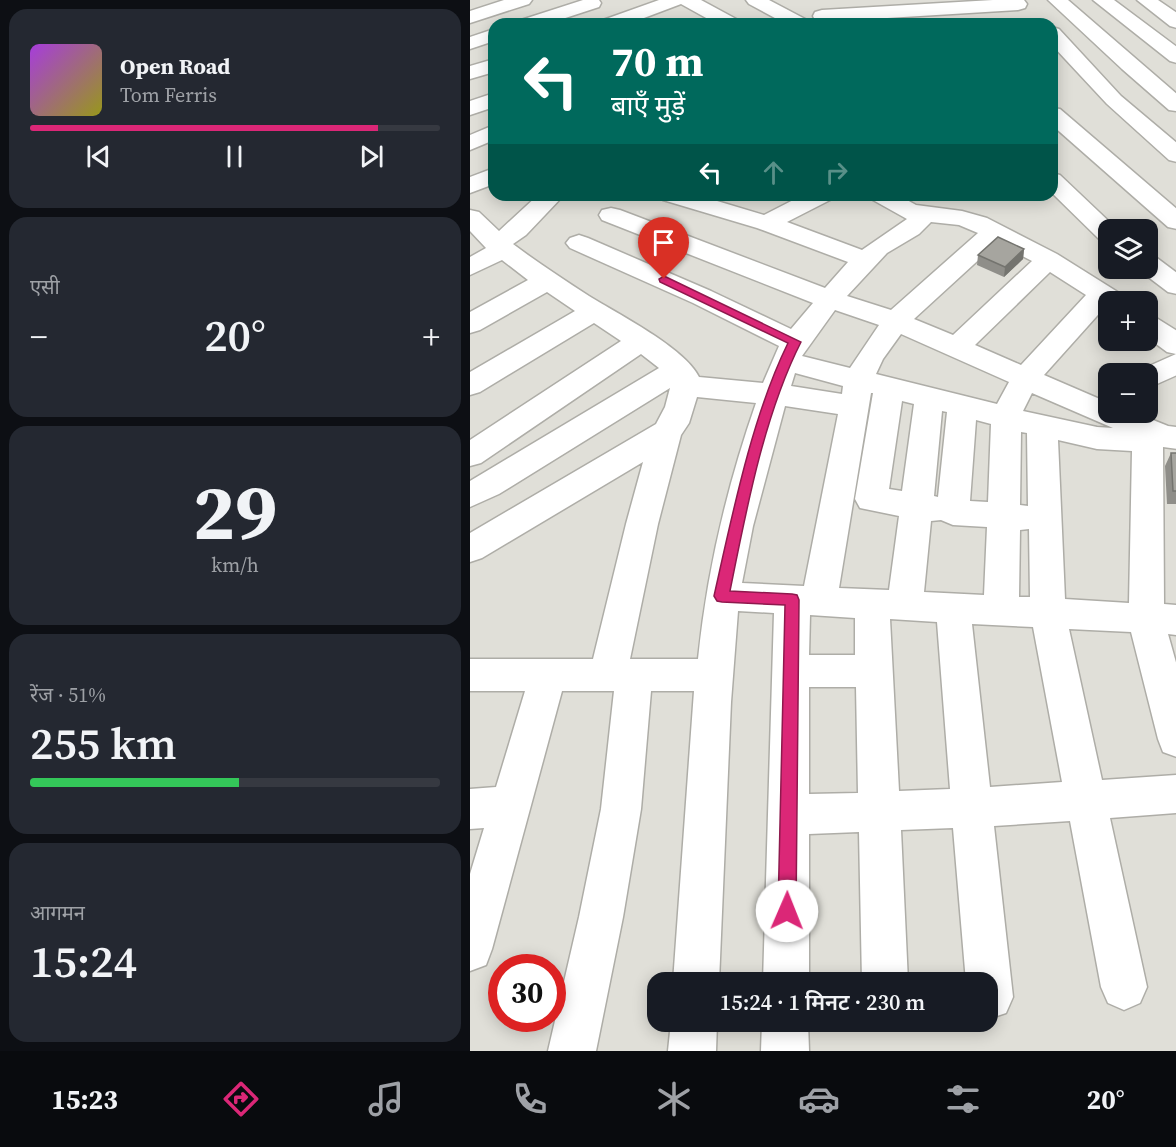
<!DOCTYPE html>
<html lang="hi">
<head>
<meta charset="utf-8">
<style>
	:root { --surface:#171b24; --page:#242831; --text:#f1f3f6; --muted:#9ea1a6; --line:#363941; --accent:#db2777 }
	body { margin:0; font-family:"Source Serif 4","Noto Sans Devanagari",serif; background:var(--page); color:var(--text); height:100vh; display:flex; flex-direction:column; font-size:22px; white-space:nowrap }
	* { box-sizing:border-box; margin:0 }
	p { font-size:20px; color:var(--muted) }
	.icon { flex:none; width:33px; height:33px; fill:none; stroke:currentColor; stroke-width:2; stroke-linecap:round; stroke-linejoin:round }
	.map { position:relative; flex:1; overflow:hidden }
	.side { display:flex; flex-direction:column; gap:9px; padding:9px; background:#0d0f14; width:470px }
	.side>* { flex:none }
	.top-card { position:absolute; left:18px; top:18px; width:570px; height:183px; border-radius:18px; box-shadow:0 3px 15px #0003; background:#00695c; color:#fff; overflow:hidden }
	.controls { position:absolute; left:628px; top:219px; display:grid; gap:12px }
	.controls a { display:grid; place-items:center; width:60px; height:60px; border-radius:12px; background:var(--surface); box-shadow:0 3px 15px #0003; font-size:30px }
	.speed { position:absolute; left:18px; top:954px; display:flex; gap:12px; font-size:30px; font-weight:700; text-align:center }
	.speed>* { display:grid; place-content:center; width:78px; height:78px; border-radius:50%; background:var(--surface); box-shadow:0 3px 15px #0003; line-height:1 }
	.speed .limit { border:9px solid #d22; background:#fff; color:#111 }
	.pin { position:absolute; display:grid; place-items:center; width:51px; height:51px; color:#fff; margin:-62px -26px; border-radius:50% 50% 50% 0; rotate:-45deg; box-shadow:0 0 6px #0007 }
	.pin .icon { rotate:45deg }
	.me { position:absolute; width:66px; margin:-33px; rotate:1deg; stroke-linejoin:round; filter:drop-shadow(0 0 4px #0008) }
	.turn { display:flex; align-items:center; gap:21px; height:126px; padding:0 24px; font-size:27px }
	.turn .icon { width:78px; height:78px; stroke-width:2.5 }
	.turn b { display:block; font-size:42px; line-height:51px }
	.lanes { display:flex; align-items:center; height:57px; padding:0 24px; background:#0003; justify-content:center; gap:30px; direction:ltr }
	.lanes .off { opacity:.35 }
	.big { font-size:45px; font-weight:600; line-height:1.1 }
	.side .widget { flex:1; display:flex; flex-direction:column; justify-content:center; gap:9px; min-width:0; padding:0 21px; border-radius:18px; background:var(--page) }
	.side .dial { align-items:center; gap:0 }
	.dial b { font-size:78px; line-height:1 }
	.song { display:flex; align-items:center; gap:18px }
	.cover { width:72px; height:72px; border-radius:9px; background:linear-gradient(135deg,hsl(280 70% 55%),hsl(60 70% 35%)) }
	.played { height:6px; border-radius:3px; background:linear-gradient(90deg,var(--accent) 85%,var(--line) 85%) }
	.keys { display:flex; justify-content:space-around; direction:ltr }
	.heat { display:flex; justify-content:space-between; align-items:center; font-size:33px; direction:ltr }
	.charge { height:9px; border-radius:4px; background:linear-gradient(90deg,#34c759 51%,var(--line) 0) }
	.trip { position:absolute; left:177px; top:972px; width:351px; height:60px; border-radius:18px; background:var(--surface); box-shadow:0 3px 15px #0003; font-weight:600; line-height:60px; text-align:center }
	.tabs { display:flex; height:96px; justify-content:space-around; align-items:center; background:#090b0e; color:var(--muted) }
	.tabs .icon { width:42px; height:42px }
	.tabs .on { color:var(--accent) }
	.tabs b { font-size:27px; color:var(--text) }
	main { display:flex; flex:1; min-height:0 }
	.map>svg:first-child { display:block }
	.lines { fill:none; stroke-linecap:round; stroke-linejoin:round }
	.minor-casing { stroke:#aeada7; stroke-width:3 }
	.minor { fill:#fff; fill-rule:evenodd }
	.wall { fill:#8f8e89 }
	.shaded-wall { fill:#74746f }
	.building { fill:#a6a59f; stroke:#74746f; stroke-width:1.5 }
	.route { fill:#db2777; stroke:#8e194d; stroke-width:1.5 }
</style>
</head>
<body>
<main>
<section class="side">
<div class="widget">
<div class="song"><i class="cover"></i><div><b>Open Road</b><p>Tom Ferris</p></div></div>
<div class="played"></div>
<div class="keys"><svg class="icon" aria-label="previous" viewBox="0 0 24 24"><path d="M18 5L8 12l10 7zM5 5v14"/></svg><svg class="icon" aria-label="pause" viewBox="0 0 24 24"><path d="M8 5v14M16 5v14"/></svg><svg class="icon" aria-label="next" viewBox="0 0 24 24"><path d="M6 5l10 7-10 7zM19 5v14"/></svg></div>
</div>
<div class="widget"><p>एसी</p>
<div class="heat"><a>−</a><b class="big">20°</b><a>+</a></div>
</div>
<div class="widget dial"><b>29</b><p>km/h</p></div>
<div class="widget"><p>रेंज · 51%</p><b class="big">255 km</b><div class="charge"></div></div>
<div class="widget"><p>आगमन</p><b class="big">15:24</b></div>
</section>
<div class="map">
<svg width="707" height="1051" viewBox="0 0 707 1051">
	<rect width="100%" height="100%" fill="#e0dfd8"/>
	<g class="lines">
		<g class="minor-casing">
			<path id="minor" d="M34,0h28l-3,4 -59,19v-12z
				M113,0h16l2,3 -2,4 -52,17h-29l3,-4z
				M189,0h42l37,20 3,4h-24l-36,-20 -53,20h-28l3,-4z
				M276,0h23l38,20 3,4h-24l-37,-20z
				M523,0h31l3,4 -2,4 -7,2 -196,12 -7,-2 -2,-4 2,-4 7,-2z
				M578,0h20l109,94v17l-8,-1 -47,-41z
				M623,0h21l63,47v16l-7,-2z
				M667,0h21l19,13v15l-7,-2z
				M582,27l7,2 62,67 56,47v19l-8,-2 -62,-56 -55,-59z
				M24,29v12l-24,8v-12z
				M24,59v13l-24,7v-13z
				M24,93v14l-24,8v-14z
				M582,108l8,1 117,100v20l-9,-2 -116,-102z
				M24,125v15l-24,10v-15z
				M24,168v16l-24,9v-16z
				M582,173l8,2 58,55h-9v12l-9,-2 -48,-47z
				M68,195h26l-38,40 -13,9c25,19 50,35 76,52 29,18 96,52 110,81l64,6 16,-37 -86,-43 -123,-55 -4,-5 4,-5 9,-3 9,3 123,53 80,38 22,-26 -211,-83 -3,-5 3,-5 9,-2 9,2 205,78 23,-26 -91,-34 -94,-28 -4,-5h38l67,20 39,-20h31l-4,5 -43,22 75,28 45,-31 -34,-19 -4,-5h29l18,10 46,6 25,7 70,36 67,42 4,6h-19v7l-4,-2 -61,68 65,28v9h24l35,14 9,1v22l-14,-2 1,157 13,1v30l-9,-1 9,32v91l-14,-5 -5,-13 -27,-107 -62,-3 33,151 75,-5v38l-67,5 37,169 -7,16 -16,7 -16,-7 -7,-16 -31,-166 -76,5 19,171 -7,16 -18,6v-37h-22l-13,-154 -52,2 7,152h-46l-3,-150 -50,2v148h-46l11,-369 -36,-2 -7,91 -12,280h-46l21,-291h-43l-10,118 -18,108 -27,134h-48l31,-134 22,-108 13,-118h-52l-70,258 -6,16 -16,6v-97l14,-46 -14,1v-40l26,-2 29,-96h-55v-32h123l33,-135 17,-62 -161,96 -12,4v-29l186,-109 9,-17 5,-19 -171,106 -29,13v-26l189,-113 -18,-14 -160,109 -11,3v-26l151,-99 -27,-18 -114,69 -10,3v-23l105,-61 -28,-19 -67,38 -10,3v-21l58,-32 -26,-20 -32,15v-18l16,-9 -16,-17v-21l9,2 20,19zM461,222l28,3 19,8 -87,77 -44,-14 40,-43 32,-19zM527,243l35,18 -79,74 -39,-16zM580,272l36,23 -65,70 -46,-20zM365,310l44,15 -29,43 -48,-12zM431,334l108,48 -12,22 -121,-30 7,-15zM325,373l48,13 -1,8 -51,-8zM401,393h2l-18,106 5,9 39,8 -10,74 -50,-2zM562,393l81,35 -16,-1 -74,-16zM227,397l59,6c-29,83 -49,168 -58,256h-68l28,-135 23,-89 8,-12zM432,401l12,3 -12,87 -13,-2zM315,406l53,8 -34,172 -62,-3 11,-57zM472,411l5,1 -9,85 -4,-1zM506,420l15,4 -3,78 -18,-1zM551,432l6,1 1,73 -8,-1zM588,440l39,9 35,2 -3,152 -64,-4zM471,520l12,5 34,2 -3,68 -60,-3 7,-71zM559,529l1,68h-11l1,-67zM340,615l45,3v37h-46zM420,619l47,3 13,167 -51,2zM502,624l61,3 29,155 -72,5zM339,687h47l2,106 -49,1z
				M678,256l9,2 20,15v21l-9,-2 -29,-22 9,-2z
				M678,316l10,3 19,12v44l-29,13v-14h-12l2,-3 38,-17 -9,-2 -19,-14z
				M201,1022h46l-1,29h-48z
				M292,1022h46l1,29h-48z"/>
		</g>
		<use href="#minor" class="minor"/>
	</g>
	<path class="wall" d="M554,249l-1,10 -19,18 -27,-12 1,-10z
		M701,453h6v51h-10l-2,-38z"/>
	<path class="shaded-wall" d="M554,249l-1,10 -19,18 1,-10z"/>
	<path class="building" d="M236,21l6,3h-15z
		M528,237l26,12 -19,18 -27,-12z
		M701,453h6v38h-4z"/>
	<path class="route" d="M194,276l137,66c-37,73 -55,169 -71,249l62,3 5,1 2,5 -3,311 -3,6 -6,3 -6,-3 -3,-6 7,-306 -63,-3 -5,-1 -3,-5c18,-80 38,-180 74,-253l-128,-61 -1,-3z"/>
</svg>
<div class="controls">
<a><svg class="icon" aria-label="layers" viewBox="0 0 24 24"><path d="M12 4l9 5-9 5-9-5zM3 14l9 5 9-5"/></svg></a>
<a>+</a>
<a>−</a>
</div>
<div class="speed"><div class="limit">30</div></div>
<div class="pin" style="left:194px;top:279px;background:#d93025"><svg class="icon" aria-label="arrive" viewBox="0 0 24 24"><path d="M6 21V4h12l-3 4 3 4H6"/></svg></div>
<svg class="me" style="left:317px;top:911px" viewBox="-20 -20 40 40"><circle r="19" fill="#fff"/><path d="M0-13L10 11 0 6-10 11z" fill="#db2777"/></svg>
<div class="trip">15:24 · 1 मिनट · 230 m</div>
<div class="top-card">
<div class="turn"><svg class="icon" aria-label="left" viewBox="0 0 24 24"><path d="M17 20v-9H6M10 6l-5 5 5 5"/></svg><div><b>70 m</b>बाएँ मुड़ें</div></div>
<div class="lanes"><svg class="icon" aria-label="left" viewBox="0 0 24 24"><path d="M17 20v-9H6M10 6l-5 5 5 5"/></svg><svg class="icon off" aria-label="ahead" viewBox="0 0 24 24"><path d="M12 20V5M6 11l6-6 6 6"/></svg><svg class="icon off" aria-label="right" viewBox="0 0 24 24"><path d="M7 20v-9h11M14 6l5 5-5 5"/></svg></div>
</div>
</div>
</main>
<nav class="tabs">
<b>15:23</b>
<svg class="icon on" aria-label="directions" viewBox="0 0 24 24"><path d="M12 3l9 9-9 9-9-9zM9 14v-3h6M13 9l2 2-2 2"/></svg>
<svg class="icon" aria-label="music" viewBox="0 0 24 24"><path d="M9 18V5l10-2v13"/><circle cx="6" cy="18" r="3"/><circle cx="16" cy="16" r="3"/></svg>
<svg class="icon" aria-label="phone" viewBox="0 0 24 24"><path d="M5 4h4l2 5-3 2q2 4 5 5l2-3 5 2v4C11 20 4 13 5 4z"/></svg>
<svg class="icon" aria-label="climate" viewBox="0 0 24 24"><path d="M12 3v18M4 7l16 10M4 17L20 7"/></svg>
<svg class="icon" aria-label="car" viewBox="0 0 24 24"><path d="M5 17H2v-5l4-1 3-4h7l3 4 3 1v5h-3M9 17h6M6 11h13"/><circle cx="7" cy="17" r="2"/><circle cx="17" cy="17" r="2"/></svg>
<svg class="icon" aria-label="filters" viewBox="0 0 24 24"><path d="M4 7h16M4 17h16"/><circle cx="9" cy="7" r="2"/><circle cx="15" cy="17" r="2"/></svg>
<b>20°</b>
</nav>
</body>
</html>
